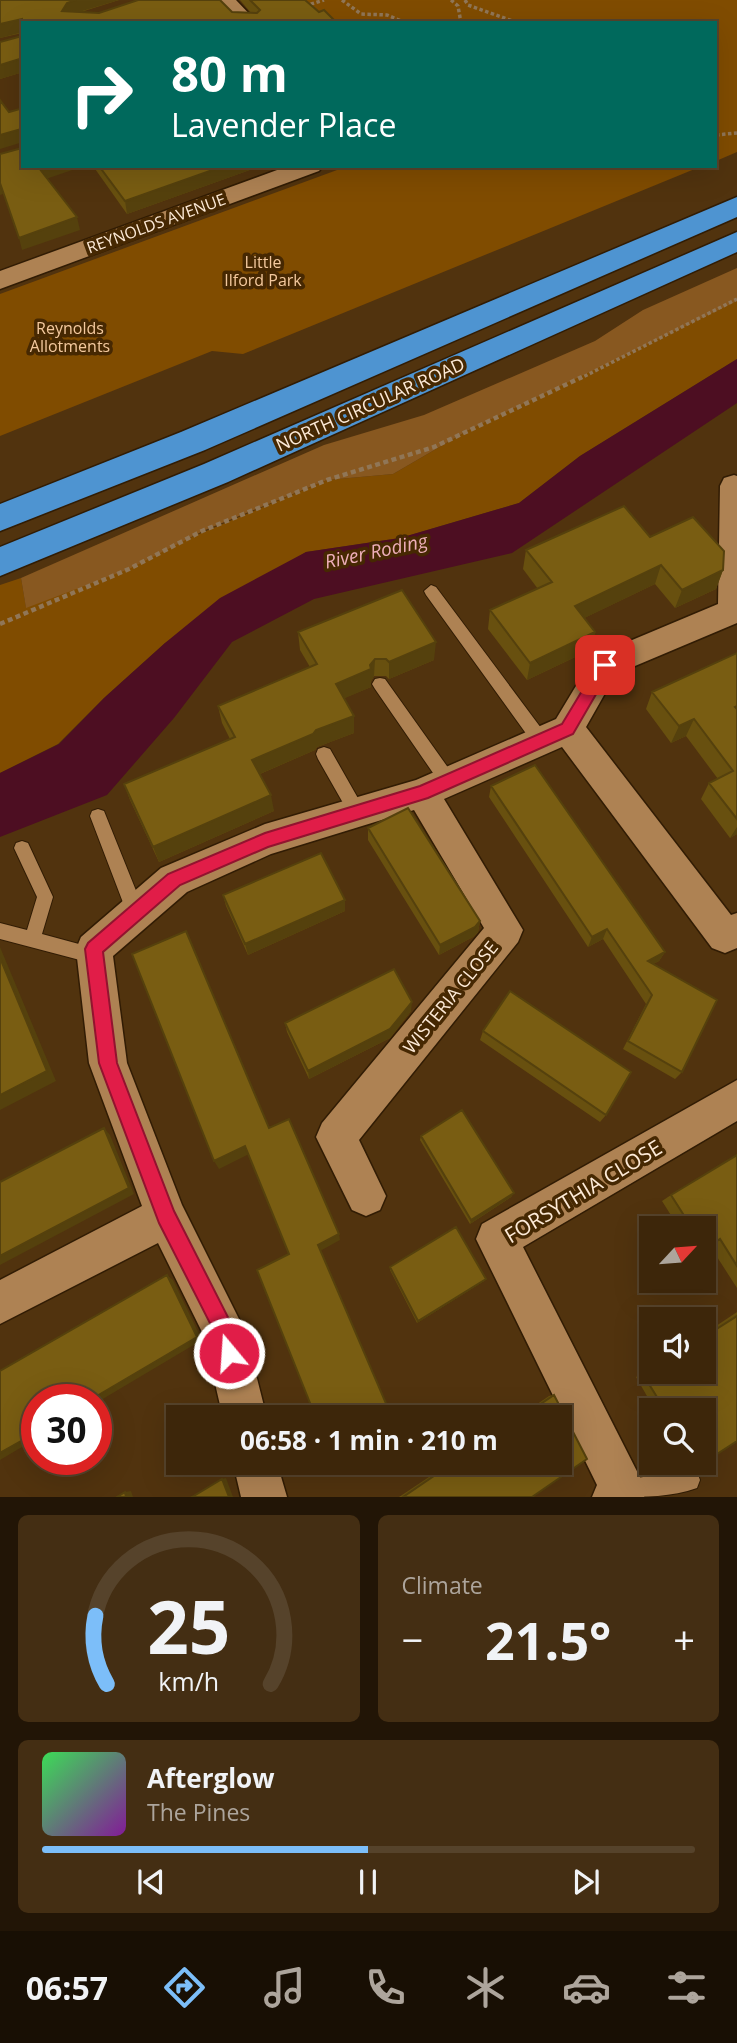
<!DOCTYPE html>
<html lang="en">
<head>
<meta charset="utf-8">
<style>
	:root { --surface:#3d260a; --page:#442e13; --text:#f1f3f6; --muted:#ada59c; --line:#56432b; --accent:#7cbef9 }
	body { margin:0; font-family:"Open Sans",sans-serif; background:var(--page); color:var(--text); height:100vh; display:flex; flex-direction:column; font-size:26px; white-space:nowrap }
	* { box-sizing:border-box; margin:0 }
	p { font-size:23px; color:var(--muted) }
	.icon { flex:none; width:38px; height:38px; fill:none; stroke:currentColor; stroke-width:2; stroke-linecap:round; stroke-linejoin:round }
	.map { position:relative; height:1497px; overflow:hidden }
	.details { display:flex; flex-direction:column; gap:18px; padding:18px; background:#221506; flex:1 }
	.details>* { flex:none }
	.banner { position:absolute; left:21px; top:21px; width:696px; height:147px; border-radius:0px; box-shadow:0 7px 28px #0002,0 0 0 2px var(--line); background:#00695c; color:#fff; overflow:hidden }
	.needle { width:46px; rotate:64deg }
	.tools { position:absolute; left:639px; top:1216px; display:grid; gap:14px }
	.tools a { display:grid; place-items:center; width:77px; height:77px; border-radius:0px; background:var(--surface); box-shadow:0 7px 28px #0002,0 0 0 2px var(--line); font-size:35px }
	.speed { position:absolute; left:21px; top:1384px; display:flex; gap:14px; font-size:35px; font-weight:700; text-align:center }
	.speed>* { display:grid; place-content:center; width:91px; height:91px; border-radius:50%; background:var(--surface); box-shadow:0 7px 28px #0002,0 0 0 2px var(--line); line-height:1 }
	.speed .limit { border:10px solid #d22; background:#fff; color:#111 }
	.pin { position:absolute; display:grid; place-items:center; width:60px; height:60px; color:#fff; margin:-30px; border-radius:14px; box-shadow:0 4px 10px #0006 }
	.me { position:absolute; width:77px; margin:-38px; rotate:342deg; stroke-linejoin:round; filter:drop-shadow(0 0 5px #0008) }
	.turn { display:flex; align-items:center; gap:24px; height:147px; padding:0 35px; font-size:32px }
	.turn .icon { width:91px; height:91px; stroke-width:2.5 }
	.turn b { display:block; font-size:49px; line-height:60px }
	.big { font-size:52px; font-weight:700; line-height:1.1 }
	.details .card { flex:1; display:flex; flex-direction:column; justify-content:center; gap:10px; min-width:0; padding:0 24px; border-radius:10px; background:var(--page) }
	.details .dial { align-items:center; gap:0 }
	.dial svg { height:182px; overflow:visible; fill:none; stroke:var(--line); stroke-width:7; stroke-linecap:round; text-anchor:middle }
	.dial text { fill:var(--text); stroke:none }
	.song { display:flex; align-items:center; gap:21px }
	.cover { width:84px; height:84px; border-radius:10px; background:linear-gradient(135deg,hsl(130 70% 55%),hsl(290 70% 35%)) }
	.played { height:7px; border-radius:4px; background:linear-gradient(90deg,var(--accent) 50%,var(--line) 50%) }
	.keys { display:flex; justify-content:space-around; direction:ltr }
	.heat { display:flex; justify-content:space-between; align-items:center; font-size:38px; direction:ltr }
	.details .tiles { flex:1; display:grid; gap:18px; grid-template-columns:1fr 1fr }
	.card:last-child { grid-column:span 2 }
	.trip { position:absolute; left:166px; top:1405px; width:406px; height:70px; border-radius:0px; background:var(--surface); box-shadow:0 7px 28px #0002,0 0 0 2px var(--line); font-weight:700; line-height:70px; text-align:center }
	.tabs { display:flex; height:112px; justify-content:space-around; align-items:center; background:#180f04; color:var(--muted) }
	.tabs .icon { width:49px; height:49px }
	.tabs .selected { color:var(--accent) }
	.tabs b { font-size:32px; color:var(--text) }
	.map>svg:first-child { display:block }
	.green { fill:#804c00 }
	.forest { fill:#885820 }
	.water { fill:#4d0e22 }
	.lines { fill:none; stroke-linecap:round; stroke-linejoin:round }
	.lane-casing { stroke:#311c04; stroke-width:2 }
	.street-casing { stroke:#311c04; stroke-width:3 }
	.highway-casing { stroke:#311c04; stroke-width:3 }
	.path-far1 { stroke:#907657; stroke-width:3.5; stroke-dasharray:3.5 2.5; stroke-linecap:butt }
	.path { stroke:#907657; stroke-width:4.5; stroke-dasharray:5 3.5; stroke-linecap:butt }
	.lane { fill:#ae8253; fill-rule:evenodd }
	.street { fill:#ae8253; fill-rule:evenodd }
	.highway { fill:#4e94d1; fill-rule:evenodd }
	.wall { fill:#68500f }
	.shaded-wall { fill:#55410d }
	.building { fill:#795d12; stroke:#55410d; stroke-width:2 }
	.route { fill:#e11d48; stroke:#92132f; stroke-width:2 }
	.labels { text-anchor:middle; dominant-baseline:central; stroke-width:7; stroke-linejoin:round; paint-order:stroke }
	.far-street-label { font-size:16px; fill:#fdead7; stroke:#462802 }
	.far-park-label { font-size:16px; fill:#f4c99e; stroke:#462802 }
	.street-label { font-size:18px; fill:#fdead7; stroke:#462802 }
	.water-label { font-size:19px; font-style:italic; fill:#edaeb9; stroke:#462802 }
	.near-street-label { font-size:21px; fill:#fdead7; stroke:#462802 }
</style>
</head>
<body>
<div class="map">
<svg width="737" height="1497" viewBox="0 0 737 1497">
	<rect width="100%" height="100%" fill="#51330e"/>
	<path class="green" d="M293,0h444v152l-21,9v-138h-449z
		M348,166h354l-459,188 -31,-3 -212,85v-142z
		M737,299v60l-157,97 -61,47 -119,35 -94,14 -141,91 -61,55 -46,46 -58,29v-188l21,-7 5,29 301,-127 66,-6 74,-43z"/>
	<path class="forest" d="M737,268v33l-270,130 -74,43 -66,6 -122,50 -76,39 -103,39 -5,-30 303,-133 100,-30 171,-74 48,-31z"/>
	<path class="water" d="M737,359v44l-225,150 -198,46 -82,43 -58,76 -67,77 -107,42v-64l59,-29 45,-46 61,-55 55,-45 86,-46 94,-14 119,-35 61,-47z"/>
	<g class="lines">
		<g class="lane-casing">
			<path id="lane" d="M431,585l5,2 111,149 2,5 -2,5 -6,2 -6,-2 -109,-151 -2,-4z
				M380,678l5,1 69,97 2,5 -2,5 -6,2 -6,-2 -67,-97 -3,-5 3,-5z
				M324,747l6,2 33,58 2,5 -2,5 -6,2 -6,-2 -33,-58 -2,-5 2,-5z
				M98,809l6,2 2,5 39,97 -3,6 -6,2 -6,-2 -3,-6 -37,-97 2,-5z
				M22,841l6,2 25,54 -11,37 59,16 3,6 -3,6 -6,2 -95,-25v-16l27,7 10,-33 -23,-49 2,-5z
				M689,1469l8,3 3,8 -3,8c-25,9 -53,9 -79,9l-3,-6 3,-8 8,-3z"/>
		</g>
		<g class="street-casing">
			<path id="street" d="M213,0h23l22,23h-23z
				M288,166h35l-4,5 -319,118v-18z
				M734,475l3,1v147l-121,51 -30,53 145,188 6,-2v35l-12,5 -13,-5 -150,-201 -118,52 79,131 -5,12 -159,198 27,56 -6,14 -14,6 -14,-6 -36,-73 6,-14 162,-195 -70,-118 -143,44 -84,38 -74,64 14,107 55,142 63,126 22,87h-44l-19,-82 -46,-93 -158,81v-44l142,-74 -53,-143 -13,-114 5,-12 80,-69 104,-44 151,-44 140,-61 38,-63 124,-52 2,-118 4,-8z
				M737,1080v41l-214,126 124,244 -3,6h-52l5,-12 -121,-246 6,-15z
				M233,1463h44l10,34h-46z"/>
		</g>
		<g class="highway-casing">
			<path id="highway" d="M737,197v20l-532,233 -205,81v-27l181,-72z
				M737,232v20l-509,230 -228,94v-29l204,-83z"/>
		</g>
		<path class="path-far1" d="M342,0l19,14 26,1 19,8
			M451,0l7,6 3,17
			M465,0l3,5 50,18
			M305,6l19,-6
			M716,135l21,-2
			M579,379l158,-80"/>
		<path class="path" d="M0,624l129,-55 73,-38 125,-51 107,-33 148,-70"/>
		<use href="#lane" class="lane"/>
		<use href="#street" class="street"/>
		<use href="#highway" class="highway"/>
	</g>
	<path class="wall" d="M0,0h119l-38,12 18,1 39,-13h82l12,12 19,1 -11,-13h65l14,12 5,-2 13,13h-314v49l-23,7v-37l22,-6v-3l-22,5z
		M93,166h168l-134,48z
		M650,537l73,33 -7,19 -41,19 -20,-24 -71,34 11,14 -5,18 -63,30 -39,-51 2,-19 48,-21 -15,-20 3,-19z
		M298,632l136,28 -45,19 -3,-3h-12l-3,5v6l-27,11 10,18v17l-37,14 -2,3 -55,24 14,37 -115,51 -29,-62 -6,-16 106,-45 -8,-16 -4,-17 92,-39 -10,-17z
		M737,653v181l-7,4 -29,-39 8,-16 9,-4 -32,-43 -15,7 -25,-34 6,-17z
		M491,786l174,166 -6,9 -6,3 29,108 -7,7 -52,-30 23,-45 -43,-65 -15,8 -99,-150z
		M368,828l112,93 -2,11 -5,5 -34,18 -71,-115z
		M223,895l122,5v11l-97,44 -22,-49z
		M411,1011l-21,27 -81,41 -22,-47 -2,-9z
		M483,1031l123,84 -6,7 -120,-82z
		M421,1136l93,57 -3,4 -41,27 -50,-84z
		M737,1155v133l-27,-42 -6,4v-22h-25l-17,-27 9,-6z
		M390,1267l96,12 -2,2 -67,42 -27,-53z
		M737,1312v129l-40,26 -10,-1 -2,-3h19v-53h-49l-19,-33 15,-9v4h53v-38z
		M554,1395l33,64 -55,38h-133l51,-34h110v-45h-43l32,-22z"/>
	<path class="shaded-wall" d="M76,0h43l-50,15 -7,-4 5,-8z
		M22,19l1,13 -23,6v-14z
		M23,58v14l-23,7v-14z
		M21,129l2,13 -23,7v-14z
		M44,166h40l-41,14 -4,-12z
		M224,166h37l-134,48 -2,-13z
		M0,183l3,11 -3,1z
		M77,217l3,13 -58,20 -3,-12z
		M661,565l-6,19 -85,41 5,-19z
		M723,570l-7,19 -41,19 7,-18z
		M595,632l-5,18 -63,30 3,-17z
		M436,642l-2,18 -45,19v-17z
		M375,659l-1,17 -3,5v6l-35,15v-18l34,-19z
		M354,716v17l-37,14 -2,3 -60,26 -3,-16 64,-30z
		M694,719l-8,17 -15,7 8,-17z
		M271,795l3,16 -115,51 -6,-15z
		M737,827v7l-7,4z
		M345,900v11l-97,44 -3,-11z
		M480,921l-2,11 -5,5 -34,18 1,-10z
		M607,929l-4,10 -15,8 4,-10z
		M0,947l56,134 -56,29z
		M665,952l-6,9 -17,9 6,-9z
		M412,1002l-1,9 -21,27 -81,41 -1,-8z
		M104,1128l6,7 24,59 -134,71v-9z
		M245,1146l4,8 -30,15 -5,-8z
		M514,1193l-3,4 -41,27 1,-4z
		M339,1234l1,6 -20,11 -2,-6z
		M167,1275l6,5 29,60 -106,63v-3h-6z
		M486,1279l-2,2 -67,42 1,-2z
		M37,1432v6l-37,22v-7z
		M226,1478l7,19h-4l-7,-18z
		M131,1491l2,6h-7l-1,-5z"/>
	<path class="building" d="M0,0h76l-9,3 -5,8 37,2 39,-13h82l12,12 25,1 3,-3 -10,-10h55l14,12 5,-2 13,13h-314v35l-23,7v-23l22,-6v-17l-22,5z
		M0,100l9,12 14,-4v58h21l-5,2 38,49 -58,21 -19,-55v-29l22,-6 -1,-19 -21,6z
		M99,166h125l-99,35z
		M624,506l26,31 43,-20 31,34 -1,19 -41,20 -21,-25 -86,41 20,26 -65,31 -40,-53 62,-28 -26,-32z
		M402,590l34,52 -47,20 -3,-3h-11l-5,6 1,4 -35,15 18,32 -38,14 -3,4 -61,26 19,35 -118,52 -29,-63 111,-47 -17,-31 99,-42 -19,-32z
		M737,653v53l-2,1 2,2v110l-28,-36 24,-12 -39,-52 -15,7 -27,-34z
		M535,765l130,187 -17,9 69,39 -35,72 -54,-31 24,-46 -45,-66 -15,8 -101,-151z
		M408,808l72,113 -5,6 -35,18 -72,-117z
		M321,853l24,47 -100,44 -22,-49z
		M186,931l83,197 20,-9 50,115 -21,11 73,170 -5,3h-70l-59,-148 32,-16 -44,-108 -31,15 -82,-207z
		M0,958l47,113 -47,24z
		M394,969l18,33 -22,27 -82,42 -23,-48z
		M510,991l121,81 -25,43 -123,-84z
		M462,1110l52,83 -43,27 -50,-84z
		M104,1128l25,60 -129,68v-74z
		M737,1155v111l-17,-27 -15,10 -1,-3v-18h-12l-21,-33z
		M456,1227l30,52 -68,42 -28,-54z
		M167,1275l30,62 -107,63h-53v32l-37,21v-82z
		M737,1316v125l-40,26 -2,-4h9v-53h-39l-21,-34 7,-5 53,1v-35z
		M554,1395l33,64 -55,38h-129l50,-34h107v-45h-40z
		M222,1479l7,18h-37z
		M125,1492l1,5h-9z"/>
	<path class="route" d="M605,659l8,6 -40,69 -145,64 -160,49 -88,38 -77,67 14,111 57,148 61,120 5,22 -3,7 -8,3 -7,-3 -7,-27 -56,-110 -60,-160 -14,-114 3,-6 80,-69 97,-41 155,-47 142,-62 38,-63z"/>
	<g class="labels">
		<g class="far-street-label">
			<text transform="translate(156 223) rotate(-20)">REYNOLDS AVENUE</text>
		</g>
		<g class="far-park-label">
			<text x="263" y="262">Little<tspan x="263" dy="18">Ilford Park</tspan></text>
			<text x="70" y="328">Reynolds<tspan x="70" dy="18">Allotments</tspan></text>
		</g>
		<g class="street-label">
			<text transform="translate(370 404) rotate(-24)">NORTH CIRCULAR ROAD</text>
			<text transform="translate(450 997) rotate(-51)">WISTERIA CLOSE</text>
		</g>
		<g class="water-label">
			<text transform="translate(376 551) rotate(-12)">River Roding</text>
		</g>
		<g class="near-street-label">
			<text transform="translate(583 1191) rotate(-31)">FORSYTHIA CLOSE</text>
		</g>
	</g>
</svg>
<div class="tools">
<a><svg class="needle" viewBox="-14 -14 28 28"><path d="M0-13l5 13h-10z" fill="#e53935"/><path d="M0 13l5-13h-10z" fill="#ada59c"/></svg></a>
<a><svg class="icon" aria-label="sound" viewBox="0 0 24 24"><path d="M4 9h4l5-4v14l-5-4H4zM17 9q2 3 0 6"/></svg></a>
<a><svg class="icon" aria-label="search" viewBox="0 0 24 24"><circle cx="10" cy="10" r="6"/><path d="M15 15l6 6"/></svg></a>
</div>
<div class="speed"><div class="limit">30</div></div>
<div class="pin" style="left:605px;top:665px;background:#d93025"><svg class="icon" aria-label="arrive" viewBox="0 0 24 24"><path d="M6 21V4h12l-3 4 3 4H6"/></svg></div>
<svg class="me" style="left:229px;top:1353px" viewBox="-20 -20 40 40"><circle r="17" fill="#e11d48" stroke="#fff" stroke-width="3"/><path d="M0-11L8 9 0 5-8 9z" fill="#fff"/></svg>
<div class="trip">06:58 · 1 min · 210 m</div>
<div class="banner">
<div class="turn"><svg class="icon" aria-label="right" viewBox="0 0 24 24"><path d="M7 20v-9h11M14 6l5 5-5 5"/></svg><div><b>80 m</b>Lavender Place</div></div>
</div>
</div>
<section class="details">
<div class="tiles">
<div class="card dial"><svg viewBox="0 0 100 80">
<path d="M14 69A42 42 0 1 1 86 69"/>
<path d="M14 69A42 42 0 0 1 9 39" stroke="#7cbef9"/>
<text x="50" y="56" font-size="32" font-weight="700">25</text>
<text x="50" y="72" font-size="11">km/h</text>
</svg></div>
<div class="card"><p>Climate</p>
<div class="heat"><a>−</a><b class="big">21.5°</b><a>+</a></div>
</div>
<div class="card">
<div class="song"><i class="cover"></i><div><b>Afterglow</b><p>The Pines</p></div></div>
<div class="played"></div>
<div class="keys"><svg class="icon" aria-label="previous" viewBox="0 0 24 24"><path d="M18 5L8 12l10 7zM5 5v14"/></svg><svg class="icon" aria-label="pause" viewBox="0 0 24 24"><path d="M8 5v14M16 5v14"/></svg><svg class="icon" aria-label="next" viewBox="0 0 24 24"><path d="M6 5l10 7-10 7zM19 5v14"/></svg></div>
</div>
</div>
</section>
<nav class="tabs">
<b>06:57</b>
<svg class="icon selected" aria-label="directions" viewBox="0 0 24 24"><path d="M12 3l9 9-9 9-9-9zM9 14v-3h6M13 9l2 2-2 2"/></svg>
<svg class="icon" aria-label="music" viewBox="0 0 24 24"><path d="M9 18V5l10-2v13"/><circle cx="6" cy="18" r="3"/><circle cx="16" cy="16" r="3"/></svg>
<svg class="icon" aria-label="phone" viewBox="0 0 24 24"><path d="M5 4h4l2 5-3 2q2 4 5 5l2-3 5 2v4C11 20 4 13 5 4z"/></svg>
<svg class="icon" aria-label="climate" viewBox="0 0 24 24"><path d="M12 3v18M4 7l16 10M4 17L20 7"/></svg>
<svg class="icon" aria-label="car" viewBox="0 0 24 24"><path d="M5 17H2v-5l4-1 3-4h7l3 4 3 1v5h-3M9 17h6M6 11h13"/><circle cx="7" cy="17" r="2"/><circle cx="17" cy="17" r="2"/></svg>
<svg class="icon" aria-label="filters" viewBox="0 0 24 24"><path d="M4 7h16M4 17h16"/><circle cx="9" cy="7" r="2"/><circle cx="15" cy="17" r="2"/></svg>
</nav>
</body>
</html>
